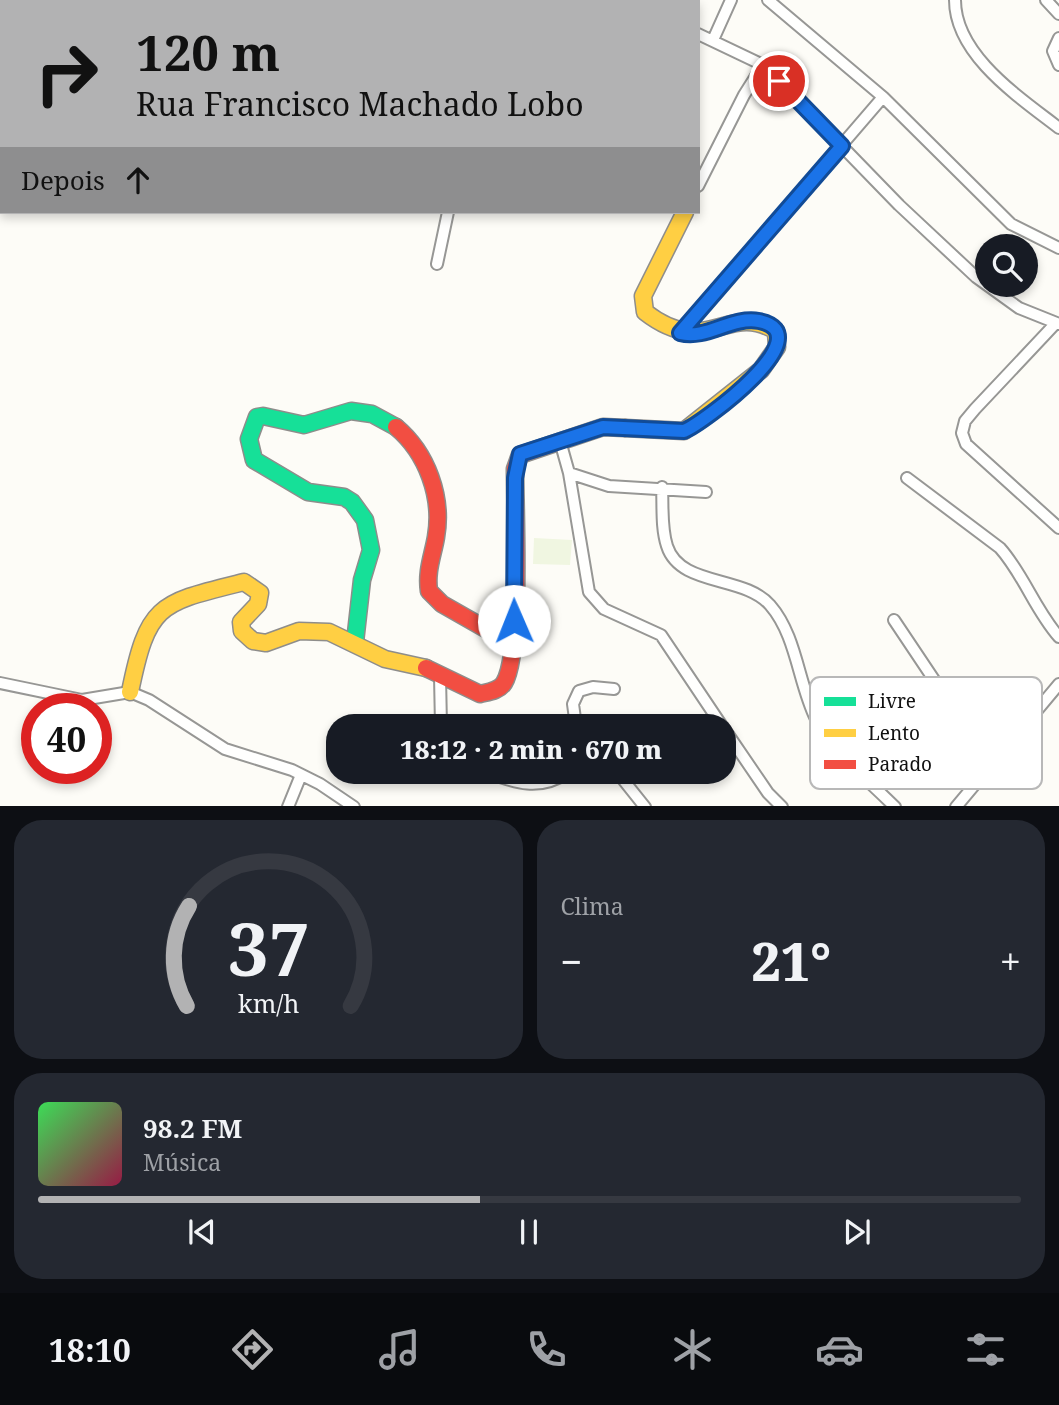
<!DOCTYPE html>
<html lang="pt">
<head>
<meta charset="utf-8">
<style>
	:root { --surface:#171b24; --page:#242831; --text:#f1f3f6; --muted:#9ea1a6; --line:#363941; --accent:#b2b2b3 }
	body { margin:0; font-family:"Noto Serif",serif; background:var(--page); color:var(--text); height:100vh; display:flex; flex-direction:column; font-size:26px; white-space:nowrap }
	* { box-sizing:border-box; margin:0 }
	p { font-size:23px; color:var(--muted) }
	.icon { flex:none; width:38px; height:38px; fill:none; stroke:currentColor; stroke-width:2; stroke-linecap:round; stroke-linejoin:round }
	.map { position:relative; height:806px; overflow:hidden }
	.sheet { display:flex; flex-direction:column; gap:14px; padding:14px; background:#0d0f14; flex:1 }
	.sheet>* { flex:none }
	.top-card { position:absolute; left:0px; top:0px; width:700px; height:214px; box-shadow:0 4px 10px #0003; background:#b2b2b3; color:#111; overflow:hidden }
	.controls { position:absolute; left:975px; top:234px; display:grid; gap:14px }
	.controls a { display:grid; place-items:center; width:63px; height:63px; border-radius:50%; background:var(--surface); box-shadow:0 4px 10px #0003; font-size:35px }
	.speed { position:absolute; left:21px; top:693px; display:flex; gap:14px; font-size:35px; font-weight:700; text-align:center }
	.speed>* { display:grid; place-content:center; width:91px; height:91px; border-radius:50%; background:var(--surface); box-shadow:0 4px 10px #0003; line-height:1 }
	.speed .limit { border:10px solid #d22; background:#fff; color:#111 }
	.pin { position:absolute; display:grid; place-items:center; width:60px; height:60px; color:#fff; margin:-30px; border:4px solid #fff; border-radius:50%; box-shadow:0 2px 7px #0007 }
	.me { position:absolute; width:77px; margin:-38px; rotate:359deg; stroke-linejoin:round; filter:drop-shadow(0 0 5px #0008) }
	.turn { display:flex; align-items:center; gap:24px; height:147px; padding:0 21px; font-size:32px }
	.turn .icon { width:91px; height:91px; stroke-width:2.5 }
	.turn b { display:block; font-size:49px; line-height:60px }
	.then { display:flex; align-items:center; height:66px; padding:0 21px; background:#0003; gap:14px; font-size:26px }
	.big { font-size:52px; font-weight:800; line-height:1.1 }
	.sheet .tile { flex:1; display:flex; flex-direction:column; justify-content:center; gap:10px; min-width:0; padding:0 24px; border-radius:28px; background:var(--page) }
	.sheet .dial { align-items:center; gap:0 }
	.dial svg { height:182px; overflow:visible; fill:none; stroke:var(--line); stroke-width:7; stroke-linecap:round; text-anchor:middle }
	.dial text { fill:var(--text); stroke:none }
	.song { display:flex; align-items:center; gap:21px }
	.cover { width:84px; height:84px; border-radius:10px; background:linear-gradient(135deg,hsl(130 70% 55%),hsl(340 70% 35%)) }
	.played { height:7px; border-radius:4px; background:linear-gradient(90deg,var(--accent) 45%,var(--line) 45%) }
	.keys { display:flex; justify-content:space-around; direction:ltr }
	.heat { display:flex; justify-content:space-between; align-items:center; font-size:38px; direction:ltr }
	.sheet .tiles { flex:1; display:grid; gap:14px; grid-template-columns:1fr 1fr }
	.tile:last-child { grid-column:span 2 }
	.trip { position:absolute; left:326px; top:714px; width:410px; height:70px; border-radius:28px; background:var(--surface); box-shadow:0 4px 10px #0003; font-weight:800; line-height:70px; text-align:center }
	.menu { display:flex; height:112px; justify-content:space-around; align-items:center; background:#090b0e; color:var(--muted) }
	.menu .icon { width:49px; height:49px }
	.menu .current { color:var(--accent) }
	.menu b { font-size:32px; color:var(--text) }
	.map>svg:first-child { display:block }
	.pitch { fill:#f0f6e1 }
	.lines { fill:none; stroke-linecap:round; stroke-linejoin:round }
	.street-casing { stroke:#979795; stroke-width:14 }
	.fast-casing { stroke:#8e8d8b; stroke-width:19 }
	.slow-casing { stroke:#8e8d8b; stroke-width:19 }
	.jam-casing { stroke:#8e8d8b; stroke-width:19 }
	.street { stroke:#fffffe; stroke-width:10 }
	.fast { stroke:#16e098; stroke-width:16 }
	.slow { stroke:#ffcf43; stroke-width:16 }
	.jam { stroke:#f24e42; stroke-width:16 }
	.route-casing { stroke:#114b97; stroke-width:18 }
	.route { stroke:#1a73e8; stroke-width:12 }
	.key { fill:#fff; stroke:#b8b8b8; stroke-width:2 }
	.key-label { font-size:19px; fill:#111 }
</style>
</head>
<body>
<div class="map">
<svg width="1059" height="807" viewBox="0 0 1059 807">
	<rect width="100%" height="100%" fill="#fdfcf7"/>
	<path class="pitch" d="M534,538l38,2 -2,25 -37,-1z"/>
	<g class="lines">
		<g class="street-casing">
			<path id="street" d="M47,0l4,2
				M623,0l3,2
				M768,0l115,97 128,127 48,24
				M955,0c0,55 64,97 104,128
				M1046,0l13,14
				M100,2l1,-2
				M525,2l1,-2
				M698,34l65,31 136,140 77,72 43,31 40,16
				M1059,38l-6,13 6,14
				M713,40l18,-40
				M0,91l2,-2
				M698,186l46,-91 19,-30
				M437,264l11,-52
				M1056,323l-81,86 -10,12 -3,12 4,11 93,84
				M680,333l203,-236
				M560,441l9,32 20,119 15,17 57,26 61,91
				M569,473l40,13 97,6
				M907,478l93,70c24,27 35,62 59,89
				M662,487c1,19 -1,41 5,59 13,41 77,29 103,59 27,31 28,78 46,114 18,34 52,61 79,88
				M894,620l97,145
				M440,676l1,50
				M0,683l82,17 48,-8 19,8 76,49 67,21 28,14 34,23
				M576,726l-3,-22 6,-13 14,-4 21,2
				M723,727l45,66 14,14
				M486,772c29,11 54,20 82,0
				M617,772l28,35
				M288,807l13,-32
				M956,807l103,-123"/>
		</g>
		<g class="fast-casing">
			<path id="fast" d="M355,642l7,-62 9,-30 -6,-30 -13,-18 -8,-5 -36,-5 -54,-32 -5,-21 8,-22 6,-1 41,9 47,-14 21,3 24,13"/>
		</g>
		<g class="slow-casing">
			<path id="slow" d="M625,428l59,3 77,-61 16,-23 -1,-16c-49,-30 -69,29 -131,-19l-2,-16 42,-84
				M130,692c18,-89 29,-89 114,-110l16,11 -2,11 -17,18 1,9 11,10 13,2 33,-12 30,1 56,27 41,9"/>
		</g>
		<g class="jam-casing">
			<path id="jam" d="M396,427c31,26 47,70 40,110 -3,18 -10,34 -7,54l13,13 72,41
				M426,668l54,26c8,-2 19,-3 24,-11 18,-29 11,-172 11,-214l5,-14 83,-28 22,1"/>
		</g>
		<use href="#street" class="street"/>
		<use href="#fast" class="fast"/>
		<use href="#slow" class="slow"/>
		<use href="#jam" class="jam"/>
	</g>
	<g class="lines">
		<g class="route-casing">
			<path id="route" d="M514,621l1,-143 5,-24 83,-27 81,4c19,-8 140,-97 75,-110 -28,-5 -52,19 -79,12l162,-187 -63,-65"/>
		</g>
		<use href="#route" class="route"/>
	</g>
	<rect x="810" y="677" width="232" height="112" rx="10" class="key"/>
	<rect x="824" y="697" width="32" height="9" fill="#16e098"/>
	<rect x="824" y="729" width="32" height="8" fill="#ffcf43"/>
	<rect x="824" y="760" width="32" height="9" fill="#f24e42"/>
	<g class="key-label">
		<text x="868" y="708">Livre</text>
		<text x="868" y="740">Lento</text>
		<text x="868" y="771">Parado</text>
	</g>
</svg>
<div class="controls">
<a><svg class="icon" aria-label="search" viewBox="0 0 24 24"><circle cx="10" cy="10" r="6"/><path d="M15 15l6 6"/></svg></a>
</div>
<div class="speed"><div class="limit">40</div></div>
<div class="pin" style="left:779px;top:81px;background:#d93025"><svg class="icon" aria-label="arrive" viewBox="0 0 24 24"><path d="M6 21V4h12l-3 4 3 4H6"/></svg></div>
<svg class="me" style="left:514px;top:621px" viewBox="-20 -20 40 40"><circle r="19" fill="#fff"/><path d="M0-13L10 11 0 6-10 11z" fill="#1a73e8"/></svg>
<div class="trip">18:12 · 2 min · 670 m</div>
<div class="top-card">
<div class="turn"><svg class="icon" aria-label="right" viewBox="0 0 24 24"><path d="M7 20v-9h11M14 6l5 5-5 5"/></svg><div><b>120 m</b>Rua Francisco Machado Lobo</div></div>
<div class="then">Depois<svg class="icon" aria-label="ahead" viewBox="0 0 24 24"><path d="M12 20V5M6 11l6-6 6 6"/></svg></div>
</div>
</div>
<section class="sheet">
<div class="tiles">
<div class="tile dial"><svg viewBox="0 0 100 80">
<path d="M14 69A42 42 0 1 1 86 69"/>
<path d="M14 69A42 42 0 0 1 15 25" stroke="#b2b2b3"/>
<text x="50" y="56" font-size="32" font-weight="700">37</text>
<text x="50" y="72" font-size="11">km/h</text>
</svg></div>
<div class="tile"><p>Clima</p>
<div class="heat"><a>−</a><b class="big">21°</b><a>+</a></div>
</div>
<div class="tile">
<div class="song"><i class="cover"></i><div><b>98.2 FM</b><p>Música</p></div></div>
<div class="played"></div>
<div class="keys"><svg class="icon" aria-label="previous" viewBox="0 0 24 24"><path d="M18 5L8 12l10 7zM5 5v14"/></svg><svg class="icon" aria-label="pause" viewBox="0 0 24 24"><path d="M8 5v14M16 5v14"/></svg><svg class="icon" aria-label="next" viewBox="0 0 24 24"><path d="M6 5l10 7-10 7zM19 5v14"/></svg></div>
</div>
</div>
</section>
<nav class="menu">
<b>18:10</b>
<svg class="icon current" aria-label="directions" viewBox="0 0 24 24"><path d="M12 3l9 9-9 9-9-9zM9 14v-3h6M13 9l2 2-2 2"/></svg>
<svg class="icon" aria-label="music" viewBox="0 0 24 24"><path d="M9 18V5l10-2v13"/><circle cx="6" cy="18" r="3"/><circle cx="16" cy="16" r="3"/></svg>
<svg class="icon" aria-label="phone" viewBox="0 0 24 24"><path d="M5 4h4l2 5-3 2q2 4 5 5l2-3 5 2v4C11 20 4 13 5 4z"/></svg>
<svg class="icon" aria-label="climate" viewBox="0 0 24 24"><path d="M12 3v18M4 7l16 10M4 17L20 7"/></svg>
<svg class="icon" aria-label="car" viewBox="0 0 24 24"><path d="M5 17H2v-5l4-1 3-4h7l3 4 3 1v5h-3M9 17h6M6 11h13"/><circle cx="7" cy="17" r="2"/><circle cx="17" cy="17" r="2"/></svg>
<svg class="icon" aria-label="filters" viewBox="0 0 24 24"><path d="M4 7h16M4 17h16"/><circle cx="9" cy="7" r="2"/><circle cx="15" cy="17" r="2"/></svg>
</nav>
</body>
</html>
